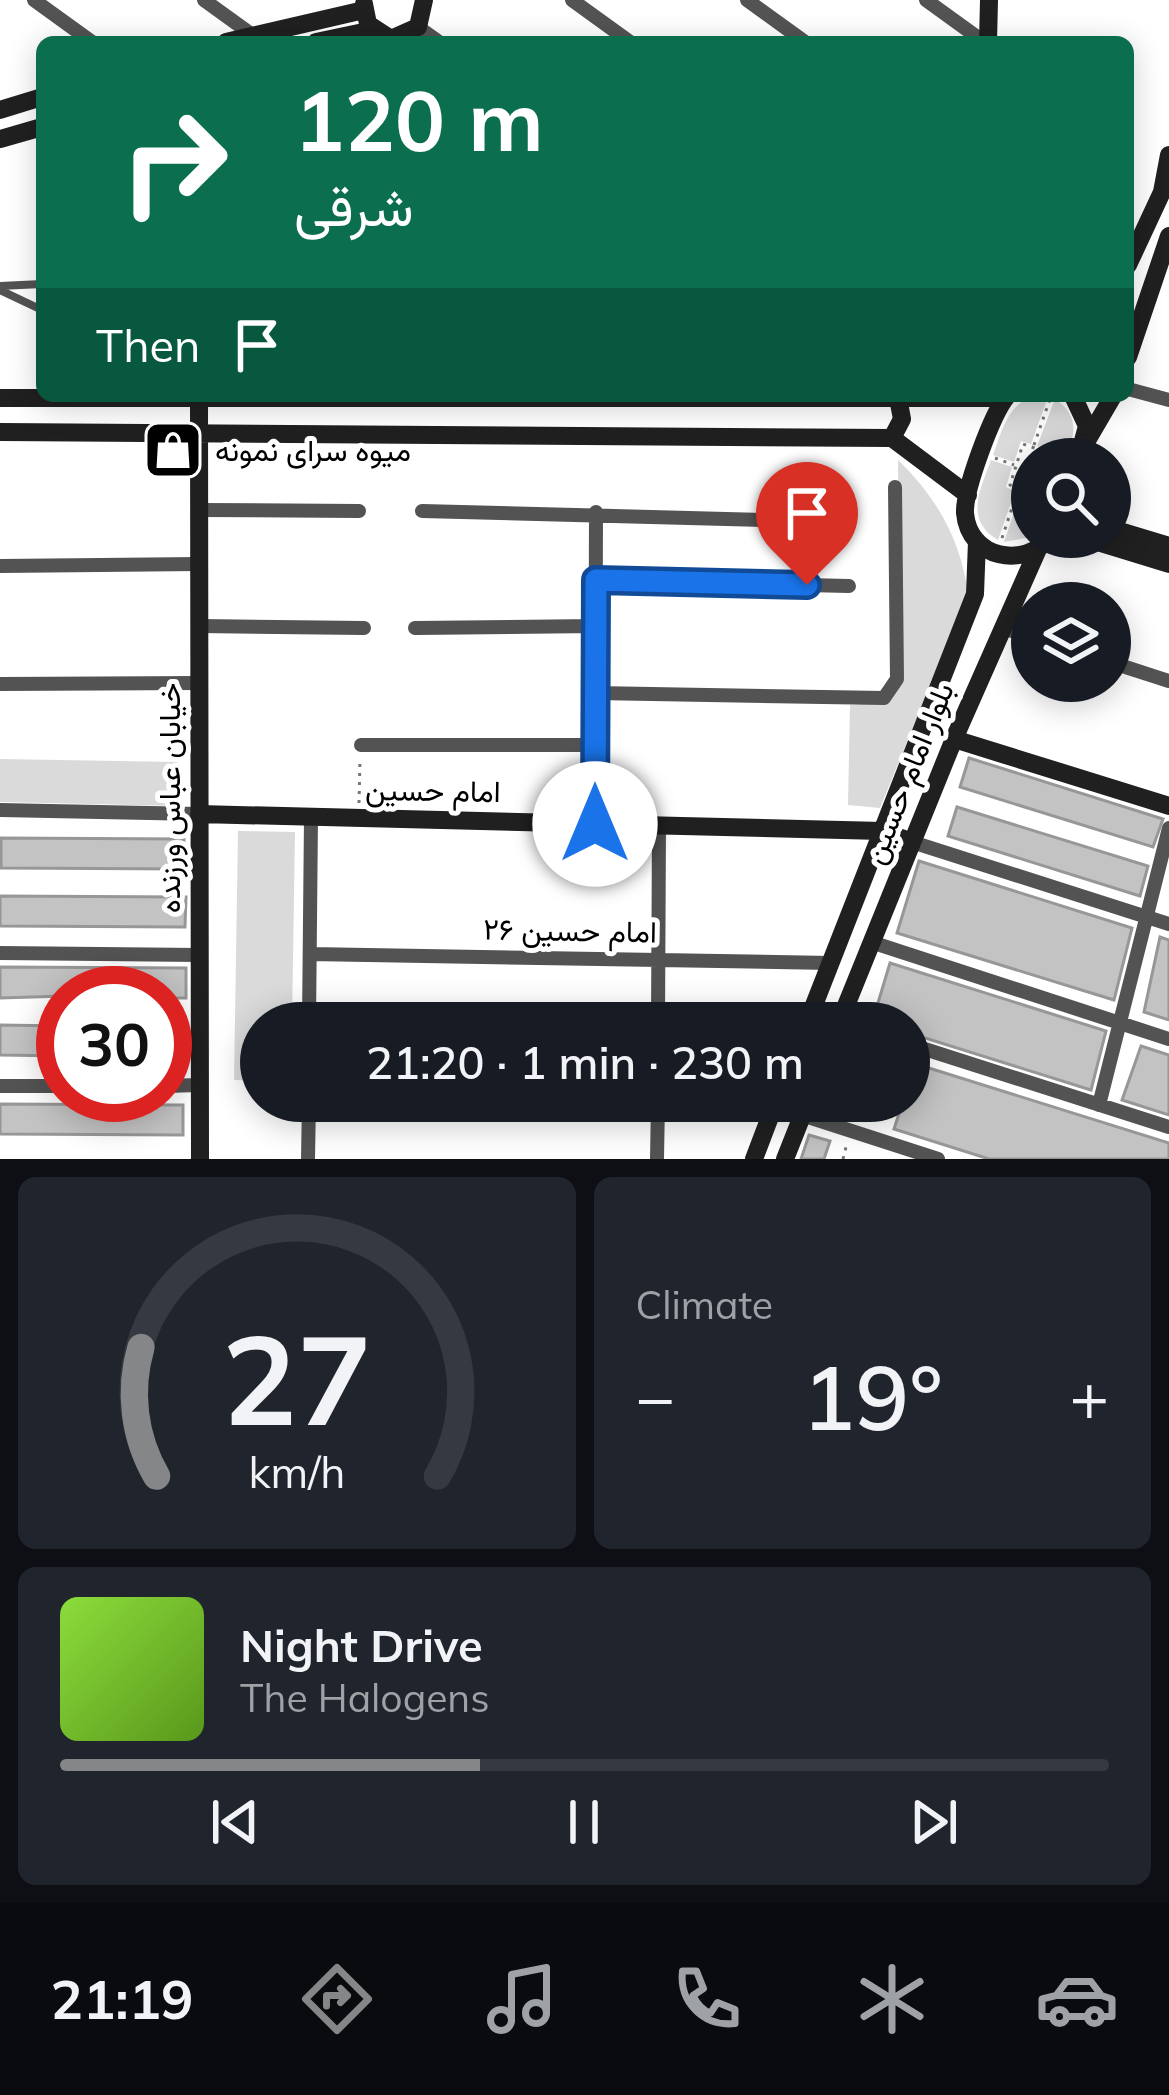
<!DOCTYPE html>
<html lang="en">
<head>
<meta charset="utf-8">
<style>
	:root { --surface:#171b24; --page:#20242c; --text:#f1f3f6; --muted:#9ea1a6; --line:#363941; --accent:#858687 }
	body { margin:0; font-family:Mulish,Vazirmatn,sans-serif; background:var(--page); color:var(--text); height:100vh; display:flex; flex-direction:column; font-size:45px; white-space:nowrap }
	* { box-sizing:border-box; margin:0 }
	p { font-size:39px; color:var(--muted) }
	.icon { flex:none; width:66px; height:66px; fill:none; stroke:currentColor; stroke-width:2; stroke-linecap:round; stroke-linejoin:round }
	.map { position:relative; height:1159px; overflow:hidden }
	.panel { display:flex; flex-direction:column; gap:18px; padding:18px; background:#0d0f14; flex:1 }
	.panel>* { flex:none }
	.banner { position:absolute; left:36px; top:36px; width:1098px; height:366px; border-radius:18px; box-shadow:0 6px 30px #0003; background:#0b6e4f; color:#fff; overflow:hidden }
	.fabs { position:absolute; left:1011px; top:438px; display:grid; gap:24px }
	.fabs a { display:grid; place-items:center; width:120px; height:120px; border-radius:50%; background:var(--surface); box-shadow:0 6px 30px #0003; font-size:60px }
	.speed { position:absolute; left:36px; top:966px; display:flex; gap:24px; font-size:60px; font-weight:700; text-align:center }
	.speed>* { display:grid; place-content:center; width:156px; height:156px; border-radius:50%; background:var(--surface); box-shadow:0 6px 30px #0003; line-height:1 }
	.speed .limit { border:18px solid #d22; background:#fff; color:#111 }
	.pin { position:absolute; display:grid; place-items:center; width:102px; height:102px; color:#fff; margin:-123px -51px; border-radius:50% 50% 50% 0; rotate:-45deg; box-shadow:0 0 12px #0007 }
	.pin .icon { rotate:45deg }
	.me { position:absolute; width:132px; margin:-66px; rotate:0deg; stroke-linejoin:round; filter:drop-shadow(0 0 9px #0008) }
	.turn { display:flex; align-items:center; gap:42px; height:252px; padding:0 60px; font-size:54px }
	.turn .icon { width:156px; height:156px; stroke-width:2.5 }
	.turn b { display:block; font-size:84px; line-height:102px }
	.then { display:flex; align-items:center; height:114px; padding:0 60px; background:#0003; gap:24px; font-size:45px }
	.big { font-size:90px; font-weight:600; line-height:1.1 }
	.panel .widget { flex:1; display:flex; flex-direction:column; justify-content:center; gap:18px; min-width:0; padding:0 42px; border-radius:18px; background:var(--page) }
	.panel .dial { align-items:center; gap:0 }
	.dial svg { height:312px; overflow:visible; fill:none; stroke:var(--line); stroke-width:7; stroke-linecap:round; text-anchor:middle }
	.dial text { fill:var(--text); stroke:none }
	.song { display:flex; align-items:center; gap:36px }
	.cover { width:144px; height:144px; border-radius:18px; background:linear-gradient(135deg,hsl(90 70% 55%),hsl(90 70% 35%)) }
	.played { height:12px; border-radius:6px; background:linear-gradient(90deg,var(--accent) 40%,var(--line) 40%) }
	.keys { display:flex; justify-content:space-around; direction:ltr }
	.heat { display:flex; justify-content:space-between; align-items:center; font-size:66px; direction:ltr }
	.panel .tiles { flex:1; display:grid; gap:18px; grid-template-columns:1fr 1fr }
	.widget:last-child { grid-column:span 2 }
	.trip { position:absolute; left:240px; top:1002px; width:690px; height:120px; border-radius:60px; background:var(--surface); box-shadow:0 6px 30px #0003; font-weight:600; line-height:120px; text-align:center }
	.tab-bar { display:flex; height:192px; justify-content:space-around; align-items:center; background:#090b0e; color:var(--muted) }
	.tab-bar .icon { width:84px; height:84px }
	.tab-bar .active { color:var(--accent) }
	.tab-bar b { font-size:54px; color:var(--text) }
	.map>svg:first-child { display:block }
	.green { fill:#dadada }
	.building { fill:#c3c3c3; stroke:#979797; stroke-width:3 }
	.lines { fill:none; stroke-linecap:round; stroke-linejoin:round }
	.path { stroke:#757575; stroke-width:3; stroke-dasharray:3 6; stroke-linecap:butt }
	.lane { stroke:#535353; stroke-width:8 }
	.street { stroke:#535353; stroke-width:14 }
	.secondary { stroke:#202020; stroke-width:18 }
	.route-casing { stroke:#114b97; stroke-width:30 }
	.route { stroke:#1a73e8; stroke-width:21 }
	.labels { text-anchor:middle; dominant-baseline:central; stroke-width:10; stroke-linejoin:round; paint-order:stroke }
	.poi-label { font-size:30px; fill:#000; stroke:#fff; text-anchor:start }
	.street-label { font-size:30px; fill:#000; stroke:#fff }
</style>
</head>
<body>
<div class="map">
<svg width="1169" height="1159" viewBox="0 0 1169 1159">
	<rect width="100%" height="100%" fill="#fff"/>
	<path class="green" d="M1048,397l-17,47 -10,-3 -7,21 -21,-7c11,-30 17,-61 55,-58z
		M1055,399c25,17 20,35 11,60h-22l2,-10 -9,-3z
		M898,460c39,38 62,78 70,133l-88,215 -32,-3 2,-100 39,-3 11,-17z
		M991,460l21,7 -6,20 9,4 -17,49c-34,-20 -18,-50 -7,-80z
		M1021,492l11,1v44l-28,5z
		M0,759l178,3v44l-178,-4z
		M238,831l57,1 -3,191h-31v58l-27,-1z"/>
	<path class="building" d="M969,758l194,61 -10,28 -193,-60z
		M957,807l191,59 -8,30 -192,-60z
		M1,838l183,1v30l-183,-1z
		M919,861l213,67 -18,72 -217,-67z
		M0,896l186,1 -1,30 -185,-1z
		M1160,937l9,3v80l-25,-8z
		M890,963l216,68 -15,59 -182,-57v-10h-37z
		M0,967l186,1v30h-21v-5l-165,5z
		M0,1025l63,1v30l-63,-1z
		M165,1026h21v30h-21z
		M1141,1046l28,9v60l-47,-15z
		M916,1064l253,79v16h-180l-95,-30 9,-28h6z
		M0,1104l183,1v30l-183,-1z
		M809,1135l21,6 -6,18h-23z"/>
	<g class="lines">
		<path class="path" d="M1034,445l17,-49
			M995,458l19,7
			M1032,484l-3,8 -19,-7 13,-41 20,7 -3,8
			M1002,538l16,-48
			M359,803l1,-44
			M854,1117l4,-16
			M843,1159l4,-16"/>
		<path class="lane" d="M0,286l42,-2
			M0,290l42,20"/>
		<path class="street" d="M34,0l58,42
			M204,0l47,34
			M572,0l58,42
			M747,0l58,42
			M926,0l58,42
			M418,27l21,15
			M1128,389l41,11
			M198,510l161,1
			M422,511l423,11
			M0,566l199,-2
			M596,580l253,6
			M199,626l165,2
			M415,628l181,-2
			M1002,628l30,9
			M1110,662l59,19
			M0,684l199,-1
			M595,693l289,5 13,-19 -2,-192
			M361,745h234
			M0,810l199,4
			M595,824l1,-312
			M912,842l257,82
			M871,942l298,97
			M0,953l199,2
			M310,954l521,9
			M309,1023l2,-206
			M658,1023l1,-198
			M909,1044l260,83
			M0,1086h63
			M165,1086l34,-1
			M1099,1105l70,-277
			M802,1115l136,44
			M308,1159l1,-58
			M657,1159l1,-58"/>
		<path class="secondary" d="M364,4l4,20 23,15 27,-12 6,-27
			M226,42l138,-32
			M316,42l57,-12
			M988,42l1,-42
			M0,110l42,-13
			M0,139l42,-12
			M1128,265l34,-73 7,-37
			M1128,357l41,-121
			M1007,396c-15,18 -43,94 -42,117 4,46 59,56 86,24
			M1073,396l14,30 -9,33
			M0,398h1004
			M199,398l1,761
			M0,432l892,6 76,57
			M892,438l10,-19 -4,-21
			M1085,444l28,-48
			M1110,528l59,18
			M1081,537l88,27
			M954,739l215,67
			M199,814l683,17 30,11
			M807,1023l168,-429 2,-53
			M839,1023l115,-284 84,-190
			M754,1159l22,-58
			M785,1159l23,-58"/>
	</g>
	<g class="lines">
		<g class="route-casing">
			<path id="route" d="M595,824l1,-244 211,5"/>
		</g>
		<use href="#route" class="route"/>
	</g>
	<defs>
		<g id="shop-square" transform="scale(3)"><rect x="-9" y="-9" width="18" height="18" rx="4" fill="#000" stroke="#fff"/><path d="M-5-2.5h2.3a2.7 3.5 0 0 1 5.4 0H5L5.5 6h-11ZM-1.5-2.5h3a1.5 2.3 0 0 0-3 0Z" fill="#fff"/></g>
	</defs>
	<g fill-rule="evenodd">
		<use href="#shop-square" x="173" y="450"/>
	</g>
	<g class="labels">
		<g class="poi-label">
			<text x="215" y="450">میوه سرای نمونه</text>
		</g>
		<g class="street-label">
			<text transform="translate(908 773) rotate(-68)">بلوار امام حسین</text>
			<text transform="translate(433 790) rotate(1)">امام حسین</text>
			<text transform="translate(169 798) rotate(-90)">خیابان عباس ورزنده</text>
			<text transform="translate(570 930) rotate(1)">امام حسین ۲۶</text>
		</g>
	</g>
</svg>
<div class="fabs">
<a><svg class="icon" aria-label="search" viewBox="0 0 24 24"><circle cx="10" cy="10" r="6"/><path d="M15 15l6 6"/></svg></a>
<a><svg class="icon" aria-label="layers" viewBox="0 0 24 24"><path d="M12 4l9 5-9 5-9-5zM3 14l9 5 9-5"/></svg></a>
</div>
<div class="speed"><div class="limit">30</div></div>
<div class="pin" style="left:807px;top:585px;background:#d93025"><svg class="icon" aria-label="arrive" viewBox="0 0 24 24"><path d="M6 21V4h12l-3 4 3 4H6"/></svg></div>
<svg class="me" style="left:595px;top:824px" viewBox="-20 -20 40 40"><circle r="19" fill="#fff"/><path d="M0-13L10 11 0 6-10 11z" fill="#1a73e8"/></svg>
<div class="trip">21:20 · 1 min · 230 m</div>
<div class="banner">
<div class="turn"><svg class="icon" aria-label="right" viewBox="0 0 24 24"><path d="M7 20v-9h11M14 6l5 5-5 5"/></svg><div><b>120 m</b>شرقی</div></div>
<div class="then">Then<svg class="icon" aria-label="arrive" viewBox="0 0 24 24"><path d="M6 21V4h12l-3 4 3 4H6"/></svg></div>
</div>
</div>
<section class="panel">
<div class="tiles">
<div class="widget dial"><svg viewBox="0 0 100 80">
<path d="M14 69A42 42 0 1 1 86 69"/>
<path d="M14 69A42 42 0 0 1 10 36" stroke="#858687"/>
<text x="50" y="56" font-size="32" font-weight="700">27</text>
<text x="50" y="72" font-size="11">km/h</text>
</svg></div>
<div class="widget"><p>Climate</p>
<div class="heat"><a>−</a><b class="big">19°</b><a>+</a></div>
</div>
<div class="widget">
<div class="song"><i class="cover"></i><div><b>Night Drive</b><p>The Halogens</p></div></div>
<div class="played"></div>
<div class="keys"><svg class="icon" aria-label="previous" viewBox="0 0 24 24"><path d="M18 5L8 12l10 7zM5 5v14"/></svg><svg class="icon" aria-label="pause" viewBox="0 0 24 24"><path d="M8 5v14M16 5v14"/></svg><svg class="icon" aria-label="next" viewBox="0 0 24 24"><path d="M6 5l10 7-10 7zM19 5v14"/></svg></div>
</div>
</div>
</section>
<nav class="tab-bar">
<b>21:19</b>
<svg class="icon active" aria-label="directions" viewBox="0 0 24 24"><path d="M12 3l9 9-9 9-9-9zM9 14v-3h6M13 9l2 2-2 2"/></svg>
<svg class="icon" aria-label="music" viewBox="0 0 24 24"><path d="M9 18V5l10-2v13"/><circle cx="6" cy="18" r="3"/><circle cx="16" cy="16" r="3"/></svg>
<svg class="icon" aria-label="phone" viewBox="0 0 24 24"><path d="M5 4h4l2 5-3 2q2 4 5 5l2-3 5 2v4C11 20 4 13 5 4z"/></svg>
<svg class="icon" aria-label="climate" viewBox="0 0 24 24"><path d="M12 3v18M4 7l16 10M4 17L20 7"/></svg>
<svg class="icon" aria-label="car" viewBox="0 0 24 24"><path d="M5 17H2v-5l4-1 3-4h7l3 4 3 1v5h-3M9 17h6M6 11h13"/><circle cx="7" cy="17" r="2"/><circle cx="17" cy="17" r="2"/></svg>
</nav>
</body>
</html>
